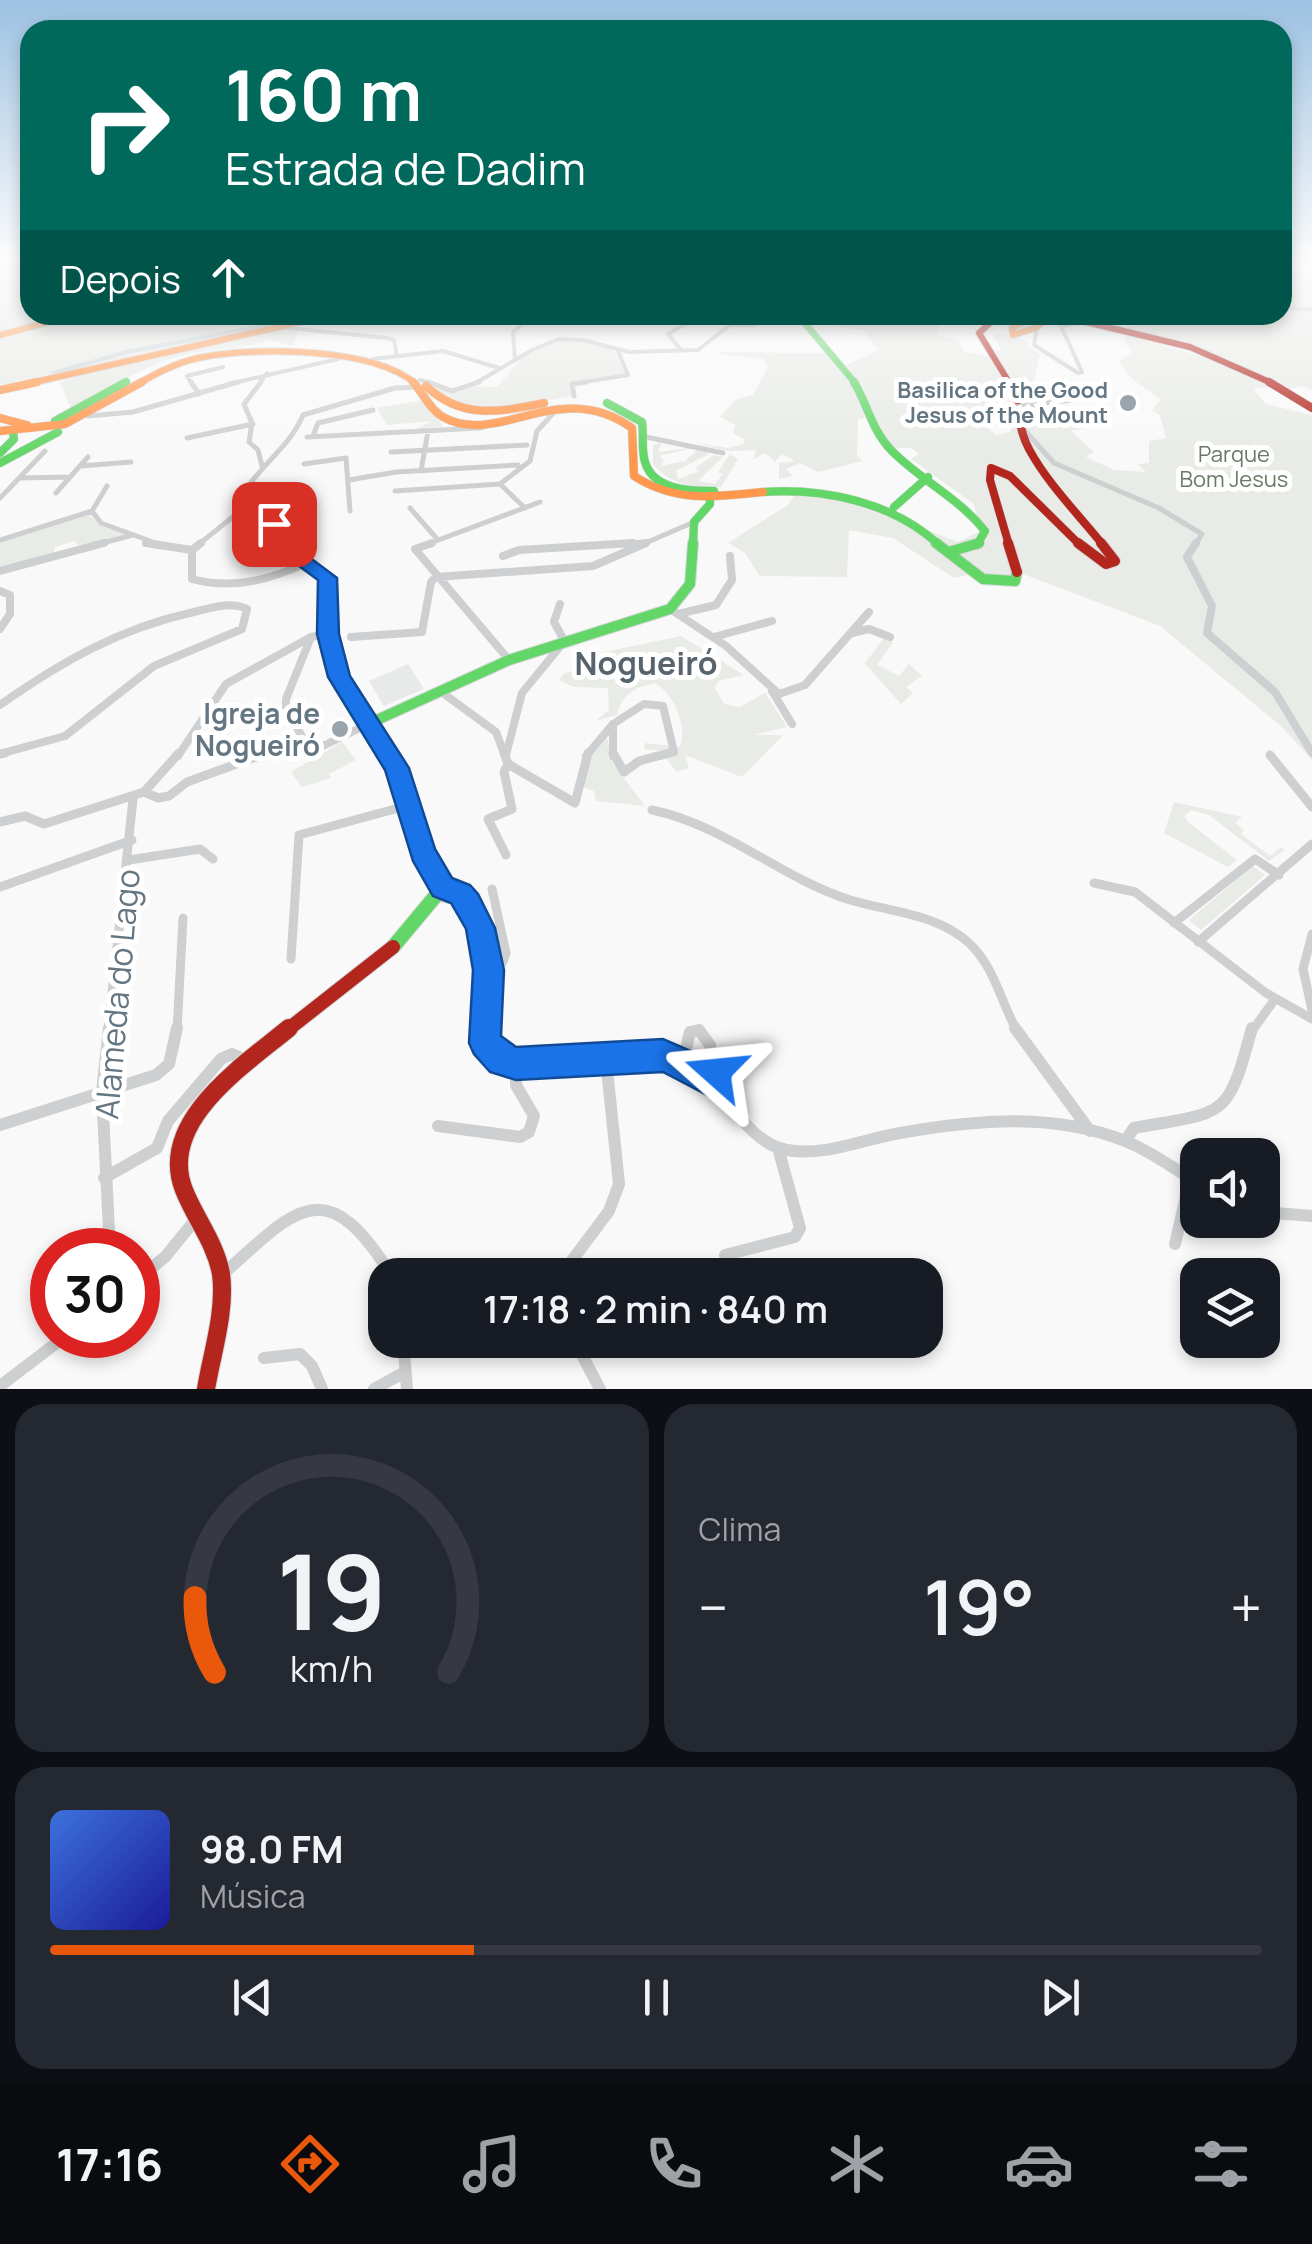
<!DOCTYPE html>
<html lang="pt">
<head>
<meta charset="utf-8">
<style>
	:root { --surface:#171b24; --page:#242831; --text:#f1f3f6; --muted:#9ea1a6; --line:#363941; --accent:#ea580c }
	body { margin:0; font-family:Manrope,sans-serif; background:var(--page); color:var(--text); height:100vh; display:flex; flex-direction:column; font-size:38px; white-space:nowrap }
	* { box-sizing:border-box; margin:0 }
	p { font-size:32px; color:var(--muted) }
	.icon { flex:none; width:55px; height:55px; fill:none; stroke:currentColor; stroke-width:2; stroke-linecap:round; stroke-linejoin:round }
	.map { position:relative; height:1389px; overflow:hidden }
	.drawer { display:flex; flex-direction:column; gap:15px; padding:15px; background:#0d0f14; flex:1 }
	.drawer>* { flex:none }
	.top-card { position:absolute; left:20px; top:20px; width:1272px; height:305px; border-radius:30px; box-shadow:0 5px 15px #0003; background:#00695c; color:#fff; overflow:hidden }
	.tools { position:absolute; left:1180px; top:1138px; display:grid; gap:20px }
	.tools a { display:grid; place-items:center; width:100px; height:100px; border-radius:20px; background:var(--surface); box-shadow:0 5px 15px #0003; font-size:50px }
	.speed { position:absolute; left:30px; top:1228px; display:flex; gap:20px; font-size:50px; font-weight:700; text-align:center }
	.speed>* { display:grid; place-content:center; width:130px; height:130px; border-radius:50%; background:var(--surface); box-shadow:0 5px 15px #0003; line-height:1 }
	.speed .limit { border:15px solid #d22; background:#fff; color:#111 }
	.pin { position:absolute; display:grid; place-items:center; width:85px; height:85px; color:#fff; margin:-42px; border-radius:20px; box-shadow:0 5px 15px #0006 }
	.me { position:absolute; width:110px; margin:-55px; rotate:288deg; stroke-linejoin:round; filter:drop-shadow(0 0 8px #0008) }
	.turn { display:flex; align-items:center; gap:35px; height:210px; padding:0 40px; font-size:45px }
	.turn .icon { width:130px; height:130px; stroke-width:2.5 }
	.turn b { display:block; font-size:70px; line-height:85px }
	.then { display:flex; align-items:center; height:95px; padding:0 40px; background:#0003; gap:20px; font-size:38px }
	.big { font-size:75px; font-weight:600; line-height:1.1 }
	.drawer .card { flex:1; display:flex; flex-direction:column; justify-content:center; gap:15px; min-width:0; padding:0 35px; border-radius:30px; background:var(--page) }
	.drawer .dial { align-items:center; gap:0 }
	.dial svg { height:260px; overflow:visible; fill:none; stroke:var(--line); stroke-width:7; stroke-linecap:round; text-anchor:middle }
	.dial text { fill:var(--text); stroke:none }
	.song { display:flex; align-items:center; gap:30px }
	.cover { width:120px; height:120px; border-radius:15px; background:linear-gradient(135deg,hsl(220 70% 55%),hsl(240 70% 35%)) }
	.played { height:10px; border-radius:5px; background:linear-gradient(90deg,var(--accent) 35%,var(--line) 35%) }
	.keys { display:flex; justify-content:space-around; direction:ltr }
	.heat { display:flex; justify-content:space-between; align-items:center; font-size:55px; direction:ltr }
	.drawer .tiles { flex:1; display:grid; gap:15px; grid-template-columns:1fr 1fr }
	.card:last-child { grid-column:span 2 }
	.trip { position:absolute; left:368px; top:1258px; width:575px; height:100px; border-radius:30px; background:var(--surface); box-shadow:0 5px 15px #0003; font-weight:600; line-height:100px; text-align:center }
	.tab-bar { display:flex; height:160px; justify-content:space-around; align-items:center; background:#090b0e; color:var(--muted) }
	.tab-bar .icon { width:70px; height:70px }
	.tab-bar .current { color:var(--accent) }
	.tab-bar b { font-size:45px; color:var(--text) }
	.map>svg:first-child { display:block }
	.built { fill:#e8e9e9 }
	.green { fill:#e8ebe6 }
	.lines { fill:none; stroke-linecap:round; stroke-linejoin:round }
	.river { fill:#ced6d9; fill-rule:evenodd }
	.fast-far3-casing { stroke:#d5d6d7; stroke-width:8 }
	.fast-far2-casing { stroke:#d5d6d7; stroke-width:9 }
	.fast-far1-casing { stroke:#d5d6d7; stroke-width:12 }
	.fast-casing { stroke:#d5d6d7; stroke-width:16 }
	.slow-far1-casing { stroke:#d5d6d7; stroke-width:8 }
	.slow-casing { stroke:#d5d6d7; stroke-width:9 }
	.jam-far4-casing { stroke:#d5d6d7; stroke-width:8 }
	.jam-far3-casing { stroke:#d5d6d7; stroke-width:9 }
	.jam-far2-casing { stroke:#d5d6d7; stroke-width:12 }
	.jam-far1-casing { stroke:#d5d6d7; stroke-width:16 }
	.jam-casing { stroke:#d5d6d7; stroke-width:20 }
	.street-far4 { stroke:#cecfd0; stroke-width:4 }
	.street-far3 { stroke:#cecfd0; stroke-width:5 }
	.street-far2 { stroke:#cecfd0; stroke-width:8 }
	.street-far1 { stroke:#cecfd0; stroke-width:9 }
	.street { stroke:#cecfd0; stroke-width:12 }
	.fast-far3 { stroke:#63d668; stroke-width:6 }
	.fast-far2 { stroke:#63d668; stroke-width:8 }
	.fast-far1 { stroke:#63d668; stroke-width:10 }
	.fast { stroke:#63d668; stroke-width:14 }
	.slow-far1 { stroke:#ff974d; stroke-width:6 }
	.slow { stroke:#ff974d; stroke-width:8 }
	.jam-far4 { stroke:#b3261e; stroke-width:6 }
	.jam-far3 { stroke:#b3261e; stroke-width:8 }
	.jam-far2 { stroke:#b3261e; stroke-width:10 }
	.jam-far1 { stroke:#b3261e; stroke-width:14 }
	.jam { stroke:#b3261e; stroke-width:18 }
	.rail-casing { stroke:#c3c5c6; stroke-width:5 }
	.rail { stroke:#fff; stroke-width:2.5; stroke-dasharray:4; stroke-linecap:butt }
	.route { fill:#1a73e8; stroke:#114b97; stroke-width:2.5 }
	.poi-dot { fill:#99a4ac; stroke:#fff; stroke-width:4 }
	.labels { text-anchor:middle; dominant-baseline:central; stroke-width:10; stroke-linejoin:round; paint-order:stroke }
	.far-poi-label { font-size:22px; font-weight:bold; fill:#657683; stroke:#fff; text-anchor:end }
	.far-park-label { font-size:22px; fill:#687a64; stroke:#fff }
	.poi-label { font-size:28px; font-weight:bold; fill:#657683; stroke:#fff; text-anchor:end }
	.quarter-label { font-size:32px; font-weight:bold; fill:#57646e; stroke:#fff }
	.near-street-label { font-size:32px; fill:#657683; stroke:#fff }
</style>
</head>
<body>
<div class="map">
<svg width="1312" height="1389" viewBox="0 0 1312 1389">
	<rect width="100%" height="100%" fill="#f9f9f9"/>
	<path class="built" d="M0,260h30v55h40l-70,18z
		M408,664l16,25 -40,17 -15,-25z"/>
	<path class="green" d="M1312,274v117l-9,-5 -14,3 -28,-14 -135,-46 20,-14h136l1,-36z
		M80,315h147l-16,2 -4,6 5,1 36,-8 16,5 16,-6 -9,9 -22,6 -249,55v-49z
		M836,315h144l8,4 -8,4 -38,-5 -6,17 23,5 4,11 23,5 16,-7 -9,-11 3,-4 23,3 21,18 -7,28 25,7 -5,7 6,3 -156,18 11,6 146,-22c-24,11 -53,9 -83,16l19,17 14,-3 5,-8 25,2 39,-9 11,10 -19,4 23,21 -8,5 28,13 32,2 -8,-8 11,-1v-22l17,-3 -6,-22 -8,-6 9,-10 -30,-22 -12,-16 13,-10 -8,-10 3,-7 90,26 59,25 -23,3 13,15 46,11v345l-30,-33 -122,-101 -137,-52 -27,4 -15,-6 -27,6 -61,-40 -44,-8 -2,47 -87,-1 -15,-23 -17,-10 60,-38 7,-11c57,5 110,28 163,48l22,-11 -6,-27 -63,-45 8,-5 -8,-6h-17l-22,-26 -8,-17 1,-15 -19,-25 33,-15 -17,-20 -25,-3z
		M278,329l20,2 -5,15 -23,-6c-23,8 -46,8 -69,12 -49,7 -89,34 -129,60l-12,-30 63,-22z
		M561,339h26l27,12 12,24 -54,9 2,12 -91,15 -35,-7 -17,-22 20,11 17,-7 29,1 26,-30z
		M721,352l104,1 33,36 7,29 -7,1 -1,37 6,5 -45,11 -18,-9 -14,6 7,7 -14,3v-16l16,-2 -13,-7 -7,8 -10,-9 -12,7 3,-10 -27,1 -34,-8 33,5 16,-4v-5l-11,-6 2,-8 -15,-8 16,-18 17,-4 15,-28 -4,-8 -46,-5z
		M424,400l19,26 -28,4 17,-9 -45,4 -10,-17z
		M662,442l-4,10 39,-5 -38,9 5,4 -4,6 25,-5 15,-14 9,7 -33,17 2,8 21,-8 -4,-3 19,-13 9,2 -25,24 17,3 8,-10 -5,-2 12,-18 8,5 -17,28c-25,2 -51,-2 -68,-23v-19z
		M89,514l12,12 25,8 -42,15 -10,-8 -19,6 -2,7 -53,15v-27z
		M681,636l63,39 -26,6 -3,7 9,16 16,3 25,-14 22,34 -33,8h29l-41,42 -57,-22 4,13 -13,4 -14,-21 -18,-2 1,-6 35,4c7,-22 -5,-52 -25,-64 -20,4 -33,11 -38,32l-22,6 14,-11 -1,-22 -34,-1 -15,-7 5,-7 16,-3v-13z
		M884,638l9,4 -16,23 22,11 10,-12 13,12 -16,11 7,6 -12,11 -36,-41z
		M606,731l6,31 33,44 -49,-5 -2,-10 -11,-4v-18z
		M342,742l14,18 -27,14 2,4 -29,9 -11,-15z
		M1174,802l68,15 -7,6 9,7 -3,4 29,22 11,-9 4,3 -16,11 -60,-46 -18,-5 -7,6 4,6 49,38 -9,7 -64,-34z
		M1253,866l12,9 -64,55 -12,-10z"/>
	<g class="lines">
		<path class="river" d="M303,315h10l-7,3z
			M262,324h3v4l-138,26 -73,21 -4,-3 76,-22z"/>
		<g class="fast-far3-casing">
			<path id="fast-far3" d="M798,315l58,69
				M122,384l4,-2"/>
		</g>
		<g class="fast-far2-casing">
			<path id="fast-far2" d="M854,382c14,23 17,47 37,68 29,30 67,47 94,81l-8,14
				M607,403l35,19c2,13 -1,27 3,40 8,28 45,29 69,29
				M55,421l71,-39
				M0,453l14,-14 -1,-7
				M0,463l58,-31
				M763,492c61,-4 130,10 176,53
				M894,507l34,-30
				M693,545l1,-23 16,-18v-12"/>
		</g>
		<g class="fast-far1-casing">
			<path id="fast-far1" d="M936,543l47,36 32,2 2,-9
				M949,552l30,-9
				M389,756l-21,-32 141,-64 161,-51 20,-25 3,-41"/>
		</g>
		<g class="fast-casing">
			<path id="fast" d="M387,753l10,15 14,57 32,62 -50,60"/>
		</g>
		<g class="slow-far1-casing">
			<path id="slow-far1" d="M1024,315l2,6 -14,7 1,7 24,-8 15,-12
				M0,335l74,-20
				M26,384l306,-69
				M138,384c20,-12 41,-23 65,-27 53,-10 170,-10 213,27"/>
		</g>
		<g class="slow-casing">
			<path id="slow" d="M413,382c10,11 17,28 30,35 56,31 116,-41 189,11l2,48c42,27 81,21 129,16
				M426,386c36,34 73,26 118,17
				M0,390l37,-8
				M0,418l27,7
				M0,431l65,-7 77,-42"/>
		</g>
		<g class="jam-far4-casing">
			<path id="jam-far4" d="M999,315l-20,18 31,51
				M1057,315l133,32 84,37"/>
		</g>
		<g class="jam-far3-casing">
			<path id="jam-far3" d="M1008,382c13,21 8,44 21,67 18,34 50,66 74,96
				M1269,382l43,26
				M1009,545l-19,-65 1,-12 19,8 70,69"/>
		</g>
		<g class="jam-far2-casing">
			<path id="jam-far2" d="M1008,543l9,29
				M1078,543l28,21 9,-3 -14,-18"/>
		</g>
		<g class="jam-far1-casing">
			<path id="jam-far1" d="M286,1031l107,-84"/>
		</g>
		<g class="jam-casing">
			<path id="jam" d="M206,1389c6,-36 20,-78 15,-115 -5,-30 -26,-56 -37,-84 -27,-68 59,-124 105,-162"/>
		</g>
		<path class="street-far4" d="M1289,260l23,3
			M1282,307l30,3
			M278,327l109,11 7,2 3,16
			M1037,327l-3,18 44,28 4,-1 -21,-46 17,-3
			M263,328l23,-13
			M681,350l-13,-16 32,-19
			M373,359l70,-8 56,17
			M515,360l-2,-28 21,-17
			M420,380l14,4
			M192,384l-5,-8 36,-9
			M229,384l109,-25
			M259,384l8,-11
			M474,384l58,-34 27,-11 24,1 46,12 69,-2 32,-25h24l25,-10
			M572,384l56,-9 -10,-24"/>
		<path class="street-far3" d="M191,382l8,12
			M261,382l-17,22 8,19 -3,19 9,8 4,16
			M428,382l24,9 27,-9
			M574,396l-2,-12 14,-2
			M88,416l45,-4 105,-30
			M1019,424l35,39 105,45 43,26 -7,11
			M313,436l5,-13 55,-13
			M307,437l173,-9 29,-9
			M646,437l77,16
			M187,438l66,-14
			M391,452l136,-7
			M304,464l42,-6 4,53
			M80,466l51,-4
			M421,471l7,-40
			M19,478l51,-1 18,-20
			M349,480l47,-8 122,-7
			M395,491l105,-7
			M56,493l14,-16
			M0,498l45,-47
			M410,508l28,32
			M525,508l-25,-24 30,-23 7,-30 22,-24
			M92,511l9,12 60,22
			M0,540l92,-29 15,-25
			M95,545l38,-10
			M198,545l58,-47
			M287,545l-19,-39 -21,-18c19,-28 43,-42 56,-73l92,-27 25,-1
			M425,545l115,-43
			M594,545l51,-3
			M641,545l53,-23"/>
		<path class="street-far2" d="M146,543l46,7
			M432,543l-17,6 94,111
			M1196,543l-9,14 25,49 -5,27 68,59 37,61
			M192,550v29c39,11 81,0 116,-17
			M192,550l9,-7
			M503,556l16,-6 114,-7
			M0,571l104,-28
			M436,577l157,-11 53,-23
			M0,591l10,4v19l-10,15
			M560,604l-6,18 11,20
			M670,609l56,37 53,48 26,-9 64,-73
			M678,614l38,-9 16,-25 -2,-24
			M852,633l17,-4 21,8
			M351,637l71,-5 9,-50 5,-5
			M714,637l58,-16
			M440,691l56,41 9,24
			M772,691l20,33
			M0,705c61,-43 120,-77 194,-93 18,-4 35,-11 53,-3l-5,20 -88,37 -89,70 -65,18
			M613,724v32
			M613,724l31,-20 19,2 11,46 -14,4
			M304,740l-18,-32v-9l25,-62
			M506,755l16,-62 41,-50
			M178,756l48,-72 85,-47 17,-3
			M260,756l44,-16 19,6 45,-22 -33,-69 -8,-77 -37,-27 -4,-8
			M586,756l27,-32"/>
		<path class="street-far1" d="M504,753l4,11 67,39 13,-50
			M613,753l11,19 15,-11 30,-8
			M0,754l5,-1
			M1270,755l42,52
			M144,792l14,6 11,-2 18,-14 80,-29
			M652,810c72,15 126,66 195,89 41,13 89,14 122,44 25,23 32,59 48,88
			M0,822l25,-6 19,8 100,-32 35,-39
			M506,855l-18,-36 24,-10 -8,-37 4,-8
			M129,860l71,-11 13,10
			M1094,883l41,9 131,101 46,26
			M0,887l132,-47
			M443,887c54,32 41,89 42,144
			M438,897l30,6
			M1174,923l81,-64 24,16
			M1312,934l-9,35 9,41
			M1198,942l114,-98
			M291,959l8,-124 107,-29
			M489,971l14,-9 3,-9 -14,-64
			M108,1031l25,-232
			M177,1031l6,-113
			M696,1031h4
			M1252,1031l23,-32"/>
		<path class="street" d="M109,1028l-7,64 8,158
			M485,1028v15l17,17c55,8 133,-20 182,2 40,18 58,80 103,88 36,7 77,-11 113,-17 74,-13 153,-21 225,8 26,10 49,28 73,42
			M1015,1028l75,103
			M683,1061l7,-29 9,-2 11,15 5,37
			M0,1125l156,-50 13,-11 8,-36
			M438,1126l82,11 9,-5 5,-16 -18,-31v-22
			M1125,1141l9,-13c92,-17 93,-7 118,-100
			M104,1178l53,-30 11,-27 53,-62 11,-5 14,6
			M1262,1212l50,4
			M1175,1244l15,-65
			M725,1255l70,-18 5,-9 -22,-80
			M223,1274c71,-63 102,-106 168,1
			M561,1275l48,-64 10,-27 -13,-124
			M138,1279l27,-22 31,-38
			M403,1340l4,49
			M574,1340l26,49
			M264,1358l36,-4 12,12 10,23
			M0,1386l67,-51
			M374,1389l31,-17"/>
		<use href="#fast-far3" class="fast-far3"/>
		<use href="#fast-far2" class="fast-far2"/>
		<use href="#fast-far1" class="fast-far1"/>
		<use href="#fast" class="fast"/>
		<use href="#slow-far1" class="slow-far1"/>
		<use href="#slow" class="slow"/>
		<use href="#jam-far4" class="jam-far4"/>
		<use href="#jam-far3" class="jam-far3"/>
		<use href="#jam-far2" class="jam-far2"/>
		<use href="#jam-far1" class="jam-far1"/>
		<use href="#jam" class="jam"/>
		<g class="rail-casing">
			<path id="rail" d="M915,420l156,-20"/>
		</g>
		<use href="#rail" class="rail"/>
	</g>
	<linearGradient id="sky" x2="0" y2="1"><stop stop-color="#9dc2e2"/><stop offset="0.57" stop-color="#fcfcfc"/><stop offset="1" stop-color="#fcfcfc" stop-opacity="0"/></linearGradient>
	<rect width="1312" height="454" fill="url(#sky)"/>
	<path class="route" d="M268,521h13l16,27 40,30 2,56 11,42 59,92 26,81 17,29 18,7 8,9 17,34 9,42 -3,66 15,11 147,-8 46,20 7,-3 12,5 5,11 -6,22 -12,5 -52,-27 -147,8 -26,-8 -16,-18 -5,-11 4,-73 -7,-41 -15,-26 -18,-7 -20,-35 -28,-91 -57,-93 -11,-43 1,-54 -34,-25 -19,-31z"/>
	<g class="poi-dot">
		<circle cx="1128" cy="403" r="10"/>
		<circle cx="340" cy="729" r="10"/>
	</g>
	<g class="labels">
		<g class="far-poi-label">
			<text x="1108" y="390">Basilica of the Good<tspan x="1108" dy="25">Jesus of the Mount</tspan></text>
		</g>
		<g class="far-park-label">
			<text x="1234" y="454">Parque<tspan x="1234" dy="25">Bom Jesus</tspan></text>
		</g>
		<g class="poi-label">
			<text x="320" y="713">Igreja de<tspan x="320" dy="32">Nogueiró</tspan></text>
		</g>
		<g class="quarter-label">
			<text x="646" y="663">Nogueiró</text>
		</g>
		<g class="near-street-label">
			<text transform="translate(117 994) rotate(-85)">Alameda do Lago</text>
		</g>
	</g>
</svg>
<div class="tools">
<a><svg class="icon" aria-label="sound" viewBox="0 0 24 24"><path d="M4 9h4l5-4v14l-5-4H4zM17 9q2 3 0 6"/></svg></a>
<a><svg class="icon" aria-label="layers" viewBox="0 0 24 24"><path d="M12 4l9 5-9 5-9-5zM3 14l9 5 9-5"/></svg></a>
</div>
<div class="speed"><div class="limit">30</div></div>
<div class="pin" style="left:274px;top:524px;background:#d93025"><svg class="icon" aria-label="arrive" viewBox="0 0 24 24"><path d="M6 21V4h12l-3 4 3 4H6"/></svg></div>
<svg class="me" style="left:716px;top:1072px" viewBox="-20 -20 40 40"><path d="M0-17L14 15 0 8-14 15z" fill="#1a73e8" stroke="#fff" stroke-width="4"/></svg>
<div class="trip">17:18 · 2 min · 840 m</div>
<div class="top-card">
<div class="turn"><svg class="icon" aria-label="right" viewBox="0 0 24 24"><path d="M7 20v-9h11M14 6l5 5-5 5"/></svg><div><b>160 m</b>Estrada de Dadim</div></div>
<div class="then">Depois<svg class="icon" aria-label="ahead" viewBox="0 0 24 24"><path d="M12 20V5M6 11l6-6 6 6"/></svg></div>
</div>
</div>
<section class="drawer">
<div class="tiles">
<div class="card dial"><svg viewBox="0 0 100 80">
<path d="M14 69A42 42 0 1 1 86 69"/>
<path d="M14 69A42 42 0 0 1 8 46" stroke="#ea580c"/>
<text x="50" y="56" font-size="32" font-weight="700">19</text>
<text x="50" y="72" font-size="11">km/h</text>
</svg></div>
<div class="card"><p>Clima</p>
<div class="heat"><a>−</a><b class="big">19°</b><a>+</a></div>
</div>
<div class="card">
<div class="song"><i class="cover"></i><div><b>98.0 FM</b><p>Música</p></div></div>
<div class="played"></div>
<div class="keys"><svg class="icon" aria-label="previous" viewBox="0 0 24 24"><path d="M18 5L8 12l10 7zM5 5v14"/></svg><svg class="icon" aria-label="pause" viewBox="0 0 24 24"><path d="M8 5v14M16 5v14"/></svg><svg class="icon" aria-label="next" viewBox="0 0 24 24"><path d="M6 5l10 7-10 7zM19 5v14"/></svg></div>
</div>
</div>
</section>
<nav class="tab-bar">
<b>17:16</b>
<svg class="icon current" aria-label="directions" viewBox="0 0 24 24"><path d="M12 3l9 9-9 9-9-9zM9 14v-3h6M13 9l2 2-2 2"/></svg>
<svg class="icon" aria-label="music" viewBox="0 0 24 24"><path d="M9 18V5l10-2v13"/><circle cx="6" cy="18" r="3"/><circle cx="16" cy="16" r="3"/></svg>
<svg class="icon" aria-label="phone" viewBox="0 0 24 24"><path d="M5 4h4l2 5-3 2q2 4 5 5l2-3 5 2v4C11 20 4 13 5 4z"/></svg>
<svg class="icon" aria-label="climate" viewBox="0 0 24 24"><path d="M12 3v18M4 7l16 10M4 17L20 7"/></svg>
<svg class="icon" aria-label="car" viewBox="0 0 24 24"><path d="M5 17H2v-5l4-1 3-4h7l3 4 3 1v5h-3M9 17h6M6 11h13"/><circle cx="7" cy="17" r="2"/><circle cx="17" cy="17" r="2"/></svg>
<svg class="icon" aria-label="filters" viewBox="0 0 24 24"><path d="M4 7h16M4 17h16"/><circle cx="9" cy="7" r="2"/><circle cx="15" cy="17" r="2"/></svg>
</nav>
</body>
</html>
